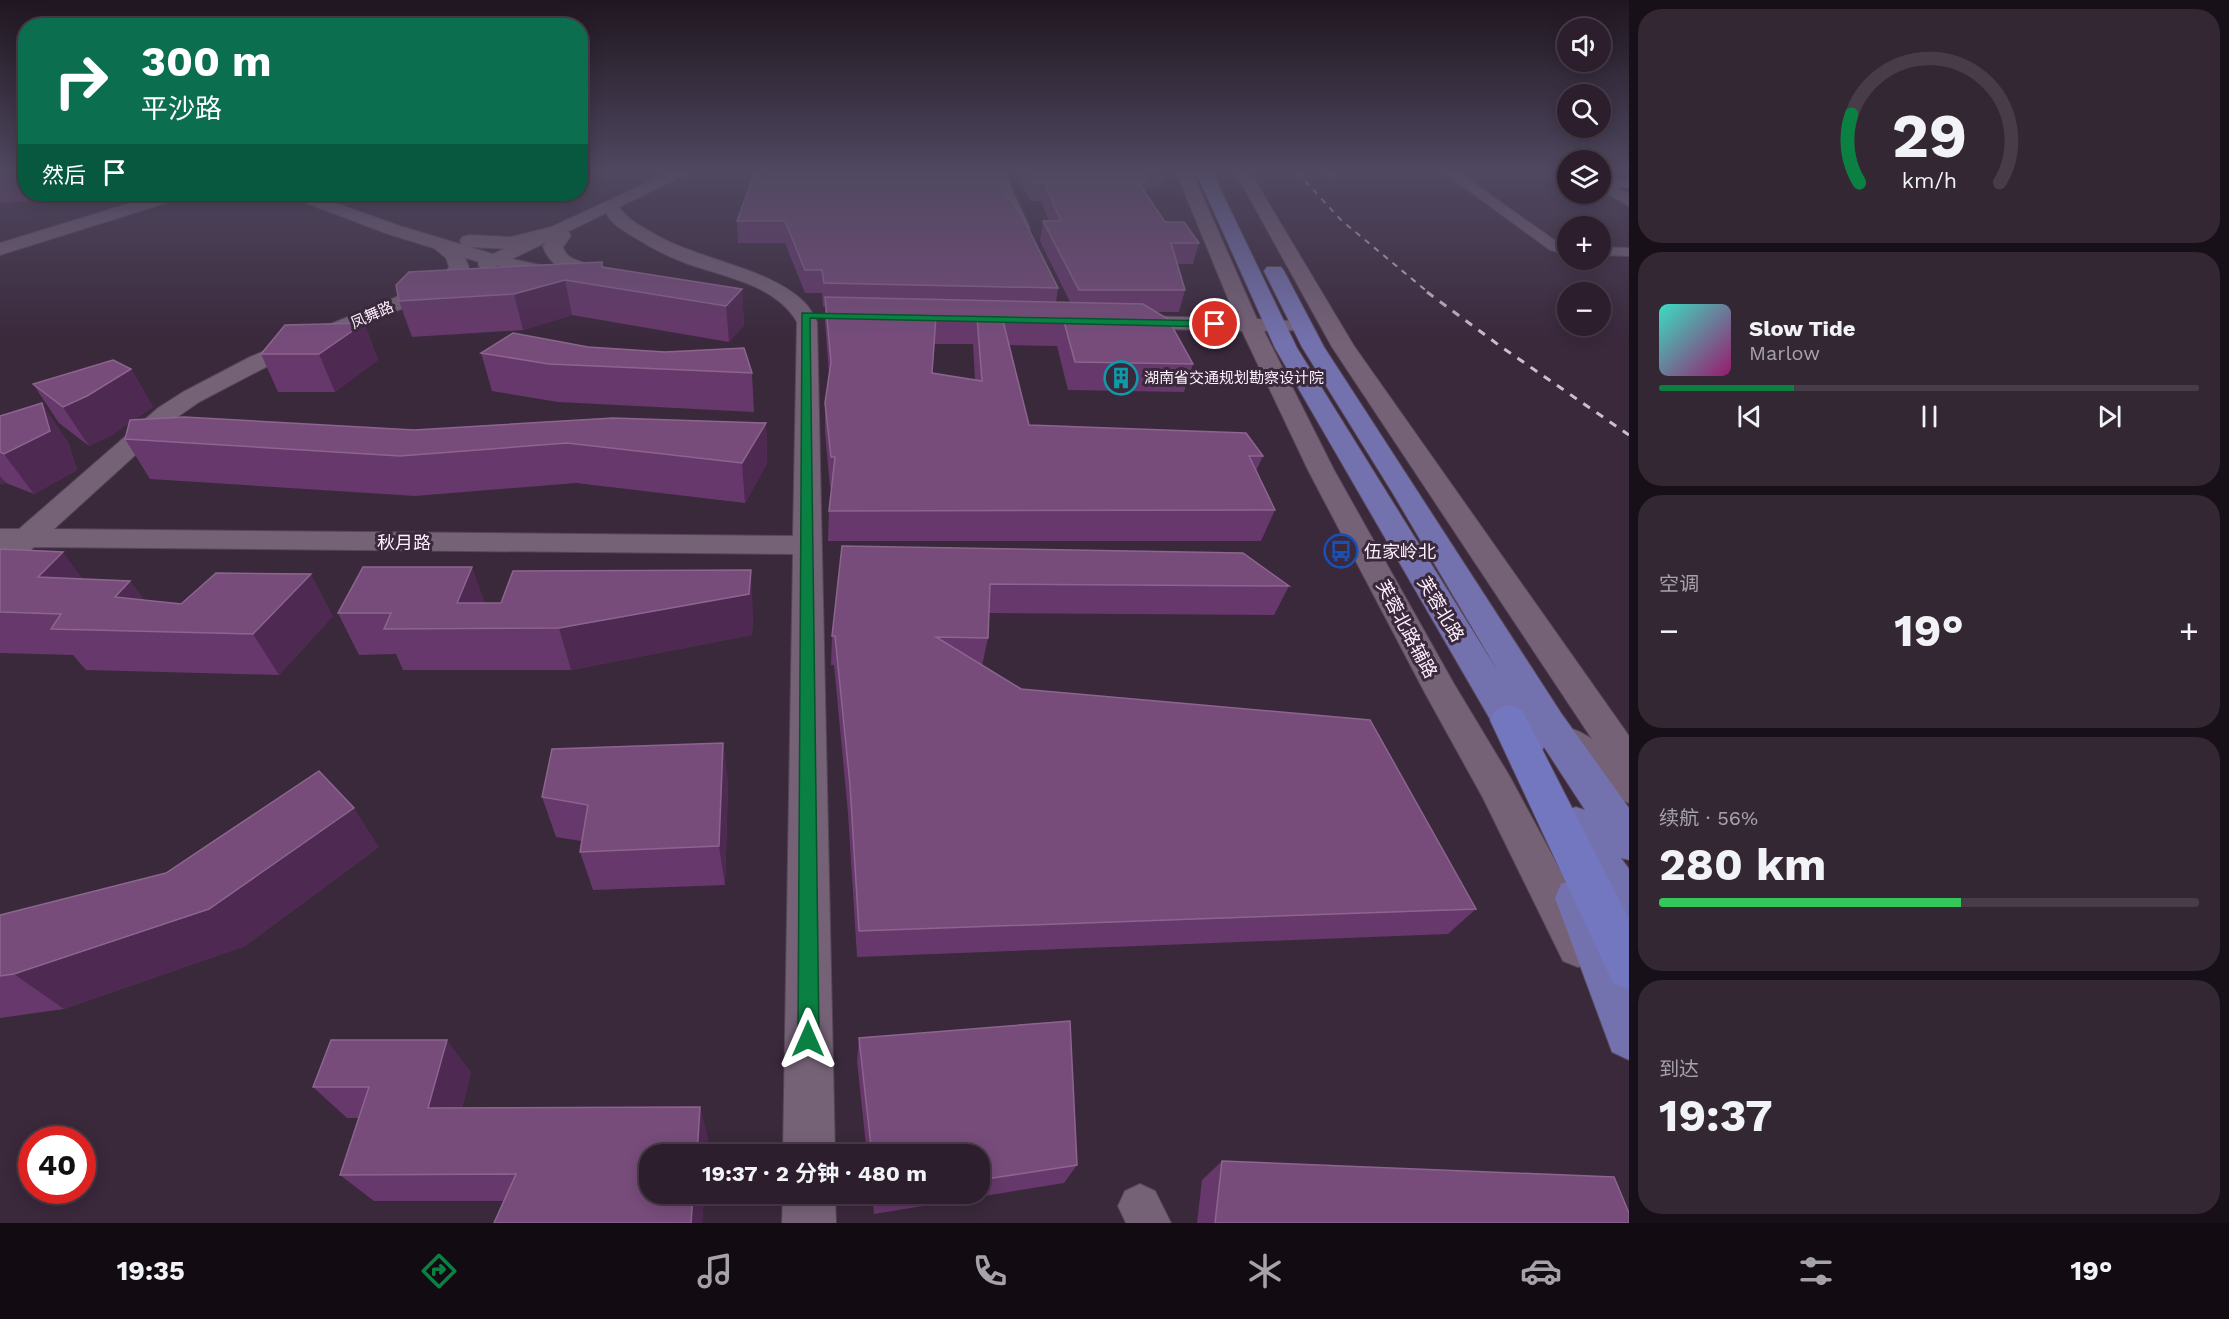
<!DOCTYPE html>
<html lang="zh">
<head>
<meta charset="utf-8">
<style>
	:root { --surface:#2c1e2c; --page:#342734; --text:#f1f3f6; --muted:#a6a2a9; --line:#483c48; --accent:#0b8043 }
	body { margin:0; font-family:"Work Sans","Noto Sans SC",sans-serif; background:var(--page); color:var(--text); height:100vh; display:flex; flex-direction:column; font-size:22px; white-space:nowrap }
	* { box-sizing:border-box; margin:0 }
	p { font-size:20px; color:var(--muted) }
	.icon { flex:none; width:33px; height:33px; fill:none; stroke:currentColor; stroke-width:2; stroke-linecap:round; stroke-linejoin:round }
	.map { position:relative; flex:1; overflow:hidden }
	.side { display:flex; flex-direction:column; gap:9px; padding:9px; background:#181018; width:600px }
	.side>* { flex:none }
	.banner { position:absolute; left:18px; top:18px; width:570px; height:183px; border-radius:24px; box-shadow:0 3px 15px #0003,0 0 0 2px var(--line); background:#0b6e4f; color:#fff; overflow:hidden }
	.controls { position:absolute; left:1557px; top:18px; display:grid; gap:12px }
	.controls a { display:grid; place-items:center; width:54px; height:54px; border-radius:50%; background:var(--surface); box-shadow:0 3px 15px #0003,0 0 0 2px var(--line); font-size:30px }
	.speed { position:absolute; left:18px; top:1126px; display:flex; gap:12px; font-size:30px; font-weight:700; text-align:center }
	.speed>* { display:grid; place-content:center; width:78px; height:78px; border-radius:50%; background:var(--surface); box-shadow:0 3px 15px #0003,0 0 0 2px var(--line); line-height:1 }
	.speed .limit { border:9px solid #d22; background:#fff; color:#111 }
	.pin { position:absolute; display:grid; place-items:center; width:51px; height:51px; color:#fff; margin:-26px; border:3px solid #fff; border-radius:50%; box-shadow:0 2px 6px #0007 }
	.me { position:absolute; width:66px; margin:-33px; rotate:0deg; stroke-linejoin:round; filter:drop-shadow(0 0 4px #0008) }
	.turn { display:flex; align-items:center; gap:21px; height:126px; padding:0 24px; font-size:27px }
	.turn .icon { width:78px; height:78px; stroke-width:2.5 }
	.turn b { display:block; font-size:42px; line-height:51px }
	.then { display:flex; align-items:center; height:57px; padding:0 24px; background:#0003; gap:12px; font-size:22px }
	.big { font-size:45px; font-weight:700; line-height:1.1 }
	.side .card { flex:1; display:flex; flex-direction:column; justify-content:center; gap:9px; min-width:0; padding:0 21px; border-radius:24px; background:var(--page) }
	.side .dial { align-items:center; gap:0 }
	.dial svg { height:156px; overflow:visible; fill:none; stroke:var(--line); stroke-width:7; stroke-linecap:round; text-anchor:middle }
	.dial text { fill:var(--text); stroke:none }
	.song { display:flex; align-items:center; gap:18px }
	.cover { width:72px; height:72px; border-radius:9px; background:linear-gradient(135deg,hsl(170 70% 55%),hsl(320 70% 35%)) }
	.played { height:6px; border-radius:3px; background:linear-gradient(90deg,var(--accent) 25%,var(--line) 25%) }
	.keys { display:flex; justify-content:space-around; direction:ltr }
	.heat { display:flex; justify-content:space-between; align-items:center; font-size:33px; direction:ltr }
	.charge { height:9px; border-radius:4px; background:linear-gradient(90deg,#34c759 56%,var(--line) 0) }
	.trip { position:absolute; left:639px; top:1144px; width:351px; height:60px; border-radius:24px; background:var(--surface); box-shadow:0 3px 15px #0003,0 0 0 2px var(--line); font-weight:700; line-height:60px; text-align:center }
	.menu { display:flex; height:96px; justify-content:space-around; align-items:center; background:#120c12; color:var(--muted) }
	.menu .icon { width:42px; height:42px }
	.menu .active { color:var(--accent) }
	.menu b { font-size:27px; color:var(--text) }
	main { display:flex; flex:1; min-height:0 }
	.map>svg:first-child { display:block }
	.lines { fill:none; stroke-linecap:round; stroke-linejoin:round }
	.minor-casing { stroke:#564657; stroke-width:2 }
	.tertiary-casing { stroke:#564657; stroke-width:2 }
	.secondary-casing { stroke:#564657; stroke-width:2 }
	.primary-casing { stroke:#564657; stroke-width:2 }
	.trunk-casing { stroke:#564657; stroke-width:2 }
	.minor { fill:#766277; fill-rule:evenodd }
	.tertiary { fill:#766277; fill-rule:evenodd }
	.secondary { fill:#766277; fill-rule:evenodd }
	.primary { fill:#7472ae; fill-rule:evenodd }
	.trunk { fill:#7377c0; fill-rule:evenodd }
	.rail-far1 { stroke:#ccbecd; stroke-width:2; stroke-dasharray:6 6; stroke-linecap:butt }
	.rail { stroke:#ccbecd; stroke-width:3; stroke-dasharray:8 8; stroke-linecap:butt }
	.wall { fill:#67386b; fill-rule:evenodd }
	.shaded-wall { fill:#4e2951 }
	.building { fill:#774c7b; stroke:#8c658f; stroke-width:1.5; fill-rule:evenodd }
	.route { fill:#0b8043; stroke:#07532c; stroke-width:1.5 }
	.labels { text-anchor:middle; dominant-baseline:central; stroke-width:6; stroke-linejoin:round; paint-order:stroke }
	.far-street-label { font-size:15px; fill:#fdf0fd; stroke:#3a283b }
	.far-poi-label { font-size:15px; fill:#fdf0fd; stroke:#3a283b; text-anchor:start }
	.street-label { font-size:18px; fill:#fdf0fd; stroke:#3a283b }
	.poi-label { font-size:18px; fill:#fdf0fd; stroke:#3a283b; text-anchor:start }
</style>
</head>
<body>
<main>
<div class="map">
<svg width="1629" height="1223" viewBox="0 0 1629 1223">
	<rect width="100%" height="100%" fill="#3a283b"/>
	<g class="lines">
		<g class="minor-casing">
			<path id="minor" d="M995,172h12l6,20 17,36 -2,3 -5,1c-13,-3 -25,-46 -28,-60z
				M1336,172l-7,5 -6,-4v-1z
				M1443,172h15l102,72 8,2v9l-18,-5z
				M1600,180h29v8l-29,-2z
				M1600,247l29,1v8l-29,-1z
				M1140,1184l15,7 16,32h-45l-8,-17 7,-15z"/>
		</g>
		<g class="tertiary-casing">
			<path id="tertiary" d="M670,172h21l-72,35c8,12 20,18 32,25 45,28 119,35 154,71 5,5 9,13 12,19l18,833h-52l10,-601 -759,-7 -24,22 -10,3v-43h19l139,-121 25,-16 67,-35 188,-77 7,2 3,4 -3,4 -179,77 -67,35 -23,16 -122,111 739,7 4,-214c-21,-37 -72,-45 -109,-58 -19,-7 -37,-16 -54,-27 -11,-7 -22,-12 -28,-24l-94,46 56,12 3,4 -3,4 -7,2 -64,-15 -10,4 -7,-2 -2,-4 1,-2 -91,-28 -98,-37 -2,-3h22l90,32 93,28z
				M1176,172h16l65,147 52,3 4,4 -4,4 -45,1 70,139 120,214 56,93 83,154 7,15 -7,15 -15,6 -15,-6 -80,-163 -58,-105 -117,-223 -66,-139 -113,-3 -7,-2 -3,-4 3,-4 7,-2 107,2z
				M1235,172h15l104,174 275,390v67l-13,-5 -62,-47 -5,-10 5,-10c16,-6 24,-1 38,8l-260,-392z
				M1600,178l29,16v12l-29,-16z
				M783,1194h52l1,29h-54z"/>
		</g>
		<g class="secondary-casing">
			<path id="secondary" d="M160,194h25l-3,4 -182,57v-12z
				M551,227l18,5 2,4 -8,11c4,16 24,12 33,24l-3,4c-19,5 -45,-10 -50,-29l6,-7 -38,10 -42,-2 -7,-2 -2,-4 2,-4 7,-2 42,2z
				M444,242l18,9 7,16c-6,13 -13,22 -28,18l-3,-4 11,-14 -3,-9 -12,-10 3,-4z"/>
		</g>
		<g class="primary-casing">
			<path id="primary" d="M1196,172h16l85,176 202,325 -107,-181 -90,-145 -38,-76 3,-4h14l3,4 40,76 237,366 68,95v52l-8,-2 8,11v59l-16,-6 -14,-23 30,74v87l-17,-8 -57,-154 6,-14 16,-6 12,4 -34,-57 6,-13 15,-5 9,3 -41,-63 -6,10 -13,4 -13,-4 -237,-409z"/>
		</g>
		<g class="trunk-casing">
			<path id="trunk" d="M1509,705l13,5 107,209v71l-16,-7 -123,-263 6,-10z"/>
		</g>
		<use href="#minor" class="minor"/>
		<use href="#tertiary" class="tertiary"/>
		<use href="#secondary" class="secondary"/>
		<use href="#primary" class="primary"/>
		<use href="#trunk" class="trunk"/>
		<path class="rail-far1" d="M1297,172l44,48 88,73"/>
		<path class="rail" d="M1427,292l73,54 129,89"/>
	</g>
	<path class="wall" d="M0,172h26v22h41l-9,5 -58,4z
		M755,172l303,116 -2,14h14l-30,-61 3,-20h6l-8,-20h-11l-9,-18 2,-11h141l-4,17 -14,-1 -1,5 20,29 34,21 -6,21h-15l7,26 -6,22h-22l36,52 -9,28 -116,-2 -11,-44 -48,-1 20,80 234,31 -7,15 19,39 -14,31h-433l1,-30 3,-24h-2l-5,-55v-29l4,-29 -4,-51v-16h-2l-1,-14h-17l-20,-50h-47l-1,-22zM934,344h39l2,36 -43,-7z
		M602,267l140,22 2,36 -15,17 -157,-27 -49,15 -111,7 -13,-36z
		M364,323l14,37 -43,32h-57l-17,-38z
		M588,347l164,26 2,39 -196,-10 -66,-11 -11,-38z
		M131,369l22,38 -19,13 280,10 352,-7 1,40 -22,40 -169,-20 -161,13 -265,-17 -25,-40 4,-16 -17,12 -23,11 -30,-23 -26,-39z
		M0,416l68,26 9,28 -43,24 -28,-11 -6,1z
		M842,546l447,40 -15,29 -285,-2 -1,25 -6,28 39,23 455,220 -28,25 -591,23 -9,-144 -14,-148h-3l1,-29z
		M0,549l83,30 47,2 14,19 189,16 -54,59 -193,-5 -13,-15 -73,-2z
		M485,603l268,8 -1,24 -181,35h-168l-7,-16 -37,1 -21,-42z
		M723,743l5,41 -3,101 -132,5 -13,-38 1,-11 -25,-4 -14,-40z
		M379,847l-134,99 -181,63 -64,9v-103z
		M859,1038l218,127 -13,18 -190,31 -2,-20h108v-39h-113l-10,-94z
		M471,1072l-9,36 246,29 -58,57h54l-2,29 -198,-22h-130l-34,-26 19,-57h-12l-34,-31z
		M1222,1161l407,62h-432l5,-43z"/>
	<path class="shaded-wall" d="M55,194h12l-9,5z
		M565,280l7,35 -49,15 -9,-36z
		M742,289l2,36 -15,17 -3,-36z
		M364,323l14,37 -43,32 -16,-38z
		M131,369l22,38 -41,28 -23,11 -26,-39z
		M42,403l26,39 9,28 -43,24 -30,-40z
		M766,423l1,40 -22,40 -3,-40z
		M0,476l6,7 -6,1z
		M63,552l31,42 -56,-17z
		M472,567l15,41 -30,-5z
		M751,570l2,41 -1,24 -181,35 -12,-42z
		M311,574l22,42 -54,59 -26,-41z
		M130,581l29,41 -44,-25z
		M723,743l5,41 -3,101 -6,-39z
		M354,808l25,39 -134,99 -181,63 -50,-35z
		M447,1040l24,32 -17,66 -26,-30z
		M700,1107l8,30 -1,18h-10z
		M693,1194h11l-2,29h-11z"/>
	<path class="building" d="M755,172h235l32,44 36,72 -234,-5 -2,-13h-17l-20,-49h-48z
		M1028,172h113l7,10h-10l27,40h19l15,21h-28l14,47h-106l-36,-69h18l-17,-39h-11z
		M602,262v5l140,22 -16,17 -161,-26 -51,14 -115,7 -3,-16 13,-13z
		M825,297l318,7 25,15 25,45 -118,-2 -12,-44 -61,-1 27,108 217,8 17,23h-14l26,54 -446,1 6,-54h-4l-6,-54 6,-41zM936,316l41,1 5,64 -50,-8z
		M364,323l-45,31h-58l24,-29z
		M513,333l75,14 77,5 79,-4 8,25 -203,-9 -68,-11z
		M113,360l18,9 -44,27 -24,11 -30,-23z
		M42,403l8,28 -46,23 -4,-2v-36z
		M184,417l230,13 199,-12 153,5 -24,40 -175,-20 -167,13 -275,-17 5,-19z
		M842,546l401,7 46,33 -299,-2 -2,54 -52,-1 85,52 349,31 106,189 -617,22 -9,-146 -15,-149h-3z
		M0,549l63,3 -25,25 92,4 -15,16 66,7 35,-31 95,1 -58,60 -202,-5 10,-15 -61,-2z
		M363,567h109l-15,36h44l12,-32 238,-1 -2,24 -190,34 -175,1 7,-16h-53z
		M723,743l-4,103 -139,6 8,-47 -46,-8 10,-48z
		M319,771l35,37 -145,101 -195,65 -14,2v-61l166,-42z
		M1070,1021l7,144 -97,15v-25h-108l-13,-117z
		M331,1040h116l-19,68 272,-1 -3,48h-47v39h43l-2,29h-197l22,-49 -176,1 29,-88h-56z
		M1222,1161l392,16 15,36v10h-414z
		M877,1194h15l-15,2z"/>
	<linearGradient id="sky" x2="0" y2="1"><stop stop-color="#201620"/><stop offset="0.5" stop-color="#4f4860"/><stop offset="1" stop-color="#4f4860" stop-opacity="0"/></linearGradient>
	<rect width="1629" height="344" fill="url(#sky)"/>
	<path class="route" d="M802,313l413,8 5,3 -5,3 -405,-9 9,721 -3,7 -8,3 -7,-3 -3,-7z"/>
	<defs>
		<g id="building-ring" transform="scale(1.725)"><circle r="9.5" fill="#3a283b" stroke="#0f9aa8" stroke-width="1.5"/><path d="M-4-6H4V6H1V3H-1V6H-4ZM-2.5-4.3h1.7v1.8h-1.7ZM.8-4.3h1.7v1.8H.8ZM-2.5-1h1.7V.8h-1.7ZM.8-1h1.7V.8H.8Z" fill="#0f9aa8"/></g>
		<g id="bus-ring" transform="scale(1.725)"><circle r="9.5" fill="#3a283b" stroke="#1a4fb4" stroke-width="1.5"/><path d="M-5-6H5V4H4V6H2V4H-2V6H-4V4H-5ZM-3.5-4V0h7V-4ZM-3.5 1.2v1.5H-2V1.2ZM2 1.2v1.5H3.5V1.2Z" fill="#1a4fb4"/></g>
	</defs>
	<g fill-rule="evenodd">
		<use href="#building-ring" x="1121" y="378"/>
		<use href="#bus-ring" x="1341" y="551"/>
	</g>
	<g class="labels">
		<g class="far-street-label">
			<text transform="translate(372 315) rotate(-24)">凤舞路</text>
		</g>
		<g class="far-poi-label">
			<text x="1144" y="378">湖南省交通规划勘察设计院</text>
		</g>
		<g class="street-label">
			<text x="404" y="542">秋月路</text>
			<text transform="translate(1441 609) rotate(59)">芙蓉北路</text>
			<text transform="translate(1407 629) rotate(62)">芙蓉北路辅路</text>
		</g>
		<g class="poi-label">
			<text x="1364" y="551">伍家岭北</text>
		</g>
	</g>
</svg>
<div class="controls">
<a><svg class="icon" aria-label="sound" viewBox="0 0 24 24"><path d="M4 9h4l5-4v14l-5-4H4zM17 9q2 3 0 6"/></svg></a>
<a><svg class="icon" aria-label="search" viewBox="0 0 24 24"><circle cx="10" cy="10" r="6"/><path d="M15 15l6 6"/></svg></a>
<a><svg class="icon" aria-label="layers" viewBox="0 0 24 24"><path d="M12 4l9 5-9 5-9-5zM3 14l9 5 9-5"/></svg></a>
<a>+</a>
<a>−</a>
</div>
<div class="speed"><div class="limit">40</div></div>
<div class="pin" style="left:1215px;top:324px;background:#d93025"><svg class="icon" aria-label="arrive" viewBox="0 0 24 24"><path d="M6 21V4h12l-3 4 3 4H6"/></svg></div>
<svg class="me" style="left:808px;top:1039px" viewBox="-20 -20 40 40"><path d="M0-17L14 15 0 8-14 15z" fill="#0b8043" stroke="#fff" stroke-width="4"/></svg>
<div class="trip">19:37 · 2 分钟 · 480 m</div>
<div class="banner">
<div class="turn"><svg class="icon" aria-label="right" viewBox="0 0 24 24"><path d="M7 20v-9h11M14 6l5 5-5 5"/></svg><div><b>300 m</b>平沙路</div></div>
<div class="then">然后<svg class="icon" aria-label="arrive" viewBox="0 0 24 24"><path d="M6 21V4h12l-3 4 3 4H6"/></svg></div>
</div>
</div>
<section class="side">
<div class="card dial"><svg viewBox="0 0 100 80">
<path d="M14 69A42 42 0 1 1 86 69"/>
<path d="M14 69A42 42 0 0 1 10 34" stroke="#0b8043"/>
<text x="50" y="56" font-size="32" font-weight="700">29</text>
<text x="50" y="72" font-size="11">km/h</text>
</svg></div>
<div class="card">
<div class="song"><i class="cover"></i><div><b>Slow Tide</b><p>Marlow</p></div></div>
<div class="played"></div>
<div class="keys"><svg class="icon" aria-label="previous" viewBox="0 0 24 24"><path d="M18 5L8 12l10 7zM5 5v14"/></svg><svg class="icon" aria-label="pause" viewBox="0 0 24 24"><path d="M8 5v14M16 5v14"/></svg><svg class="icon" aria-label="next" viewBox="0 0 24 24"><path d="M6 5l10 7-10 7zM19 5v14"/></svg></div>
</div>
<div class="card"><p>空调</p>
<div class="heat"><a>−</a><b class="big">19°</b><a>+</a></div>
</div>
<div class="card"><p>续航 · 56%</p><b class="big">280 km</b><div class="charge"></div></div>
<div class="card"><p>到达</p><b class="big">19:37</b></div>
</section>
</main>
<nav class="menu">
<b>19:35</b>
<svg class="icon active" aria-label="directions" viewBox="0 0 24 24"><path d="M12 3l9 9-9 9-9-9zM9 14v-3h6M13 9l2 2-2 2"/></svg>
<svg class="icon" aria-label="music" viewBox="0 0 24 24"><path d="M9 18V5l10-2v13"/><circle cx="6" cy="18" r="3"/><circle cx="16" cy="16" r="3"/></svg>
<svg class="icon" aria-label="phone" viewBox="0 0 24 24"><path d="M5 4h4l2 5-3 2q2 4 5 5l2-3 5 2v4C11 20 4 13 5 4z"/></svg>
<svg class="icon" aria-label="climate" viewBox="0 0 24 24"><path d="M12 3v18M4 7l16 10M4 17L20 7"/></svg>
<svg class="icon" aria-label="car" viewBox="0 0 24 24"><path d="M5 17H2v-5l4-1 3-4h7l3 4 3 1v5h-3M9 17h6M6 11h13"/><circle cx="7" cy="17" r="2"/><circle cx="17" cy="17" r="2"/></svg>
<svg class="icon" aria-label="filters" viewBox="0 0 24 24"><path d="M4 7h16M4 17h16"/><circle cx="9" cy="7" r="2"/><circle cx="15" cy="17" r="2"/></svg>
<b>19°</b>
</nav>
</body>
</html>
